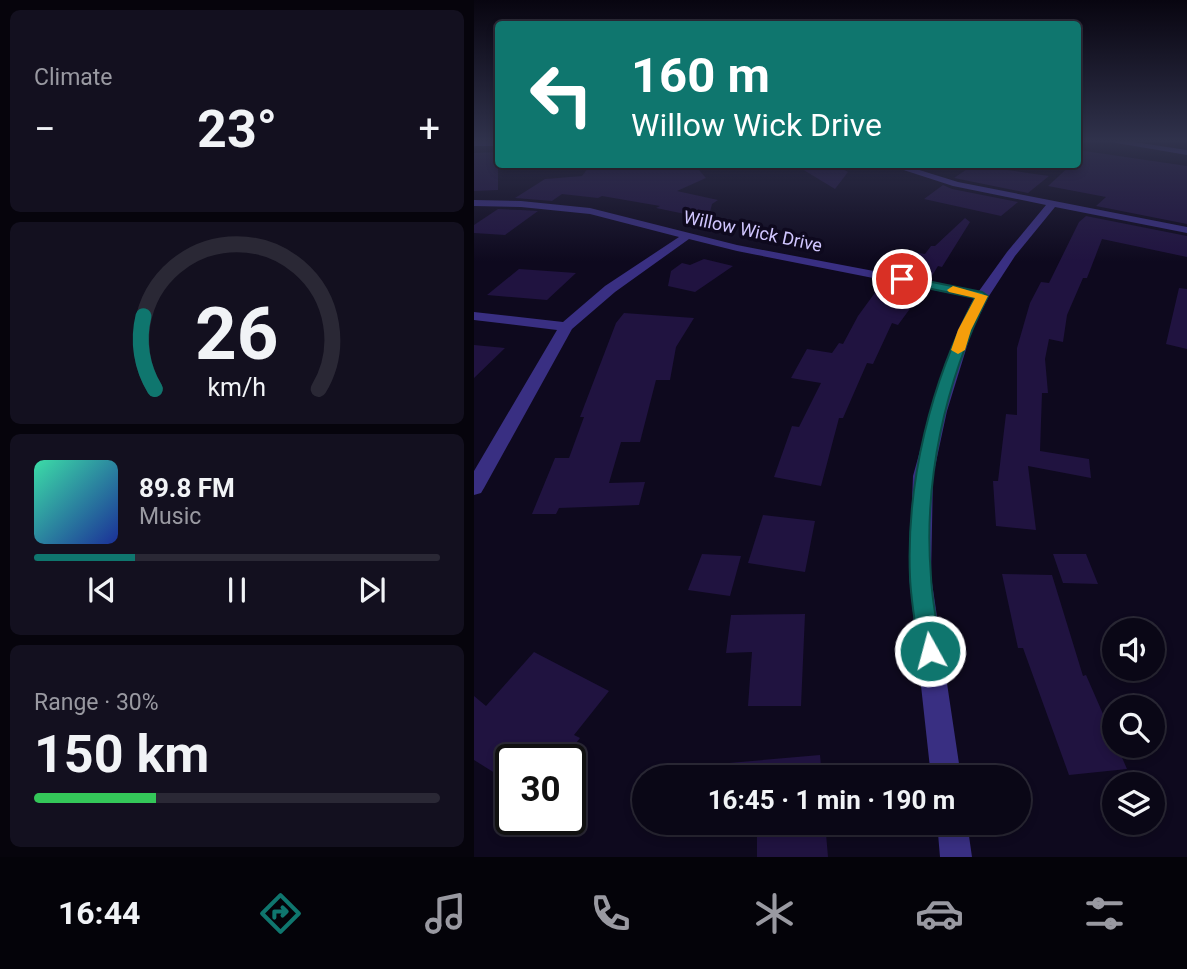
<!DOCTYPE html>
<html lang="en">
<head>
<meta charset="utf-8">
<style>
	:root { --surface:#0a0716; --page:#13101f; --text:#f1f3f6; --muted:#9999a1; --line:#2a2835; --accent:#0f766e }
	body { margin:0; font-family:Roboto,sans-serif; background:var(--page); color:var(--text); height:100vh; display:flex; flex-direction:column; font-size:26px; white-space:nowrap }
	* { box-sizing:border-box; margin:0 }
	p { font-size:23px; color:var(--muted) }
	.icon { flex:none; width:38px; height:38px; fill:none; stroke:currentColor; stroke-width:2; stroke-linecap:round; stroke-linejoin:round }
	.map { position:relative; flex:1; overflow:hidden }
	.sheet { display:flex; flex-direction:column; gap:10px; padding:10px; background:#06040c; width:474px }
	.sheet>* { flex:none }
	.hud { position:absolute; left:21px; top:21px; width:586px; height:147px; border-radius:7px; box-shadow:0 4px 10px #0003,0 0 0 2px var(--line); background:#0f766e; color:#fff; overflow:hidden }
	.controls { position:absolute; left:628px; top:618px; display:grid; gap:14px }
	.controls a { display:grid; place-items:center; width:63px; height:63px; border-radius:50%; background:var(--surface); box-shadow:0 4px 10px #0003,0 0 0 2px var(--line); font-size:35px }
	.speed { position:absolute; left:21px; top:744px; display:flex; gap:14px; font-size:35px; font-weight:700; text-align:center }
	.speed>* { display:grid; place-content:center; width:91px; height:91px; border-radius:50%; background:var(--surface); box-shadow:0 4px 10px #0003,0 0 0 2px var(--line); line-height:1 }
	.speed .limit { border:4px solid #111; border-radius:10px; background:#fff; color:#111 }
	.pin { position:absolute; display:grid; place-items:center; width:60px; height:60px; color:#fff; margin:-30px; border:4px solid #fff; border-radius:50%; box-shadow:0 2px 7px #0007 }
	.me { position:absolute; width:77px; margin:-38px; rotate:353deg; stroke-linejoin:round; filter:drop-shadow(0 0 5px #0008) }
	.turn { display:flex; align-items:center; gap:24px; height:147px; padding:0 21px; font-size:32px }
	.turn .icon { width:91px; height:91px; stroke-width:2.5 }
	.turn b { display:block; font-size:49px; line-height:60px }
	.big { font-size:52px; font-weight:700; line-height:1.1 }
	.sheet .widget { flex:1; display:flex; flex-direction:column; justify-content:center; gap:10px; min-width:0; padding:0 24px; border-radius:10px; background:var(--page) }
	.sheet .dial { align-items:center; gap:0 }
	.dial svg { height:182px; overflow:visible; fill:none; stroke:var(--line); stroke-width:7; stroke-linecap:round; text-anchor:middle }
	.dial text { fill:var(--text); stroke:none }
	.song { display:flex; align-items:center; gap:21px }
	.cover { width:84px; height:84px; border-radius:10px; background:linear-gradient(135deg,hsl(160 70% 55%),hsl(230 70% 35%)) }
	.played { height:7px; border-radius:4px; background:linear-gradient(90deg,var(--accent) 25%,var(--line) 25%) }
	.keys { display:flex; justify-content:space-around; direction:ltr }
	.heat { display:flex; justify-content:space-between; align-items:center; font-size:38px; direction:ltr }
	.charge { height:10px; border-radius:5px; background:linear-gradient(90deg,#34c759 30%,var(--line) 0) }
	.trip { position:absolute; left:158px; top:765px; width:399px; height:70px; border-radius:35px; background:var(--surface); box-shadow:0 4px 10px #0003,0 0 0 2px var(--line); font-weight:700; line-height:70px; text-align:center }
	.tabs { display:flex; height:112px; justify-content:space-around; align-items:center; background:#040309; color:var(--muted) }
	.tabs .icon { width:49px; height:49px }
	.tabs .current { color:var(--accent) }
	.tabs b { font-size:32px; color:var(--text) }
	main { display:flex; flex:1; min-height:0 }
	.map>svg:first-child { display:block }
	.building { fill:#201340 }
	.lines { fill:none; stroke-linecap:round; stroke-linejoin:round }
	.minor { fill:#392f82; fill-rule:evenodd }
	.route { fill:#0f766e; stroke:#0a4d48; stroke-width:2 }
	.slow { fill:#f59e0b }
	.labels { text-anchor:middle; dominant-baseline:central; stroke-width:7; stroke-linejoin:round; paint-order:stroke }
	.far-street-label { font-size:18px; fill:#d1c6ff; stroke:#0e091e }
</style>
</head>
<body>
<main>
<section class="sheet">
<div class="widget"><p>Climate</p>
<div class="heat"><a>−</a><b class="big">23°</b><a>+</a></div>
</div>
<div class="widget dial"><svg viewBox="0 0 100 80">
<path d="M14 69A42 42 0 1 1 86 69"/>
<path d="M14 69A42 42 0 0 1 9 37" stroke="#0f766e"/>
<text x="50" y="56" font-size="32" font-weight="700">26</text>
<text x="50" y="72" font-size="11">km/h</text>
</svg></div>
<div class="widget">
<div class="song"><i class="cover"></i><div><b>89.8 FM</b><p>Music</p></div></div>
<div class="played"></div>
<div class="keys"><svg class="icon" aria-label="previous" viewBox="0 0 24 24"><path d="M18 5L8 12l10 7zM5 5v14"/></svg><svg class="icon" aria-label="pause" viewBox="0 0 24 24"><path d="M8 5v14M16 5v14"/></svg><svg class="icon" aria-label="next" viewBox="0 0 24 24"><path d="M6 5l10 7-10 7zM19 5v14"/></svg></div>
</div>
<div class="widget"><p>Range · 30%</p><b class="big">150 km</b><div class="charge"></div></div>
</section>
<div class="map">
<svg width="713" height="857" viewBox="0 0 713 857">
	<rect width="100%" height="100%" fill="#0e091e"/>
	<path class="building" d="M604,150l109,16v58l-91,-18 10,-9 -58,-11 24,-22h6z
		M24,152v38l-24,1v-38z
		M117,164h103l12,14 -29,13 41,9 -6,4 -2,8 -11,-2 -9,5 -34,-7 4,-2 -58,-10 -4,2 -36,-4 -10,7 -37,-3 30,-19 37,-3z
		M360,164l14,8 -13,17 -33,-20z
		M499,165l76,11 -21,17 -74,-15z
		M469,185l9,4 66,13 -17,14 -77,-17z
		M24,209l23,1 17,1 -33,24 -31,-2v-8z
		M612,216l101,20v21l-85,-18 -15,39h-4l-16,37 -4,27 -14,-3 -4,20 3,34h-6l-2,58 49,8 2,19 -63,-12 8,64 -40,-4 -3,-45h5l8,-67 11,1v-67l13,-45 11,-21 8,1 30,-61z
		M491,218l5,4 -28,45 -4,-1 -8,13 -40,-8 15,-20 20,3 6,-8h4z
		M230,259l29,7 -38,26 -27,-6 3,-15 11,-8 8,2z
		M45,269l57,4 -29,27 -60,-5z
		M408,283l41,8 -25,34 -6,-2 -19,41 -6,-1 -24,55h-4l-18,68 -47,-9 18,-51 7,1 22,-44 -30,-5 16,-29 25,4 7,-10 4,1 15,-28z
		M705,288l8,1v60l-21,-5z
		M150,313l70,5 -18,29 -6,33h-14l-16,62h-19l-12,41 36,-1 -6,23 -80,3 -3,6h-24l23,-56h14l15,-41h-4l36,-94z
		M0,345l31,3 -31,30z
		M289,515l52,6 -10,51 -57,-9z
		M228,554l39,2 -11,40 -42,-6z
		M579,554h33l12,30 -35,-1z
		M528,574l50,1 31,101 3,-1 41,94 -58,6 -46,-127h-5z
		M331,614l-4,92h-53l4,-54 -26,1 5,-38z
		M60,652l75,39 -35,44 6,3 -17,22h-52v23l-37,-23v-64l12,10z
		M346,755l2,22h-92l-1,-14z
		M283,822h68l3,35h-71z"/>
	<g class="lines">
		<path class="minor" d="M631,141h22l60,9v5z
			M0,142h24v4h-24z
			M411,164h15l58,18 229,45v6l-132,-26 -40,49 -26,40 -17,34 -25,81 -14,65 -2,100 30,201h-30l-22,-201 4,-100 18,-65 27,-81 16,-32 -237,-47 -48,-12 -74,53 -43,37 -88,159 -3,5 -7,2v-24l83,-141 -83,-10v-8l89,10 42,-36 74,-49 -89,-23 -69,-7 -47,-1v-6l47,1 69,7 147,37 242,46 28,-39 39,-47 -93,-19z
			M463,822h30l5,35h-32z"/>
	</g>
	<linearGradient id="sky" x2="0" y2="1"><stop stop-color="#080510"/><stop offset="0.54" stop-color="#30324c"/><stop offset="1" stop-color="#30324c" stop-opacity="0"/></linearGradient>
	<rect width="713" height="261" fill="url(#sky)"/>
	<path class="route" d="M428,276l80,16 6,4c-43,85 -65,186 -57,281 1,25 7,50 10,74l-3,7 -8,3 -8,-3 -3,-7c-3,-24 -8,-49 -9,-74 -4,-95 21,-196 65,-279l-77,-16 -2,-3z"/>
	<path class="slow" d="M479,286l35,10 -17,34 -6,20 -7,4 -7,-4 7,-20 17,-32 -26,-6 -2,-2z"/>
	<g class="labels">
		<g class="far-street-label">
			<text transform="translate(279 231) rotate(12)">Willow Wick Drive</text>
		</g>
	</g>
</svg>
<div class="controls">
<a><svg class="icon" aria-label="sound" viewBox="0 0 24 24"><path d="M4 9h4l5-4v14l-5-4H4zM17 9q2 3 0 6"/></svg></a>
<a><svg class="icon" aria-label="search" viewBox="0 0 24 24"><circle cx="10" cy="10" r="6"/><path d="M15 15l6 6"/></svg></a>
<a><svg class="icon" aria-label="layers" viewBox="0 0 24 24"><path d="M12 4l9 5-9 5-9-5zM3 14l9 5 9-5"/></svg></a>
</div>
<div class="speed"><div class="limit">30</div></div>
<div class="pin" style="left:428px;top:279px;background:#d93025"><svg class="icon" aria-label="arrive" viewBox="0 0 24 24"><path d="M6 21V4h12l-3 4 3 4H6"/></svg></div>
<svg class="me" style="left:456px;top:651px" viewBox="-20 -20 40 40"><circle r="17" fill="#0f766e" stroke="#fff" stroke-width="3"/><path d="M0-11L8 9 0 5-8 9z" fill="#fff"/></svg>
<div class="trip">16:45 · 1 min · 190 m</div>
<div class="hud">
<div class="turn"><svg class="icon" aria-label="left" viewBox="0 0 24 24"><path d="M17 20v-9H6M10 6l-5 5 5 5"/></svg><div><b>160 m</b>Willow Wick Drive</div></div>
</div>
</div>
</main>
<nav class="tabs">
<b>16:44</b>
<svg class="icon current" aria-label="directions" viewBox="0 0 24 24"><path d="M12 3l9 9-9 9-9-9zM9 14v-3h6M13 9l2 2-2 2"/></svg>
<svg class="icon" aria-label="music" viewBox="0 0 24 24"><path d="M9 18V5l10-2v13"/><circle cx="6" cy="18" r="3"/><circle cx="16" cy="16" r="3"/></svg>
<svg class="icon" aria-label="phone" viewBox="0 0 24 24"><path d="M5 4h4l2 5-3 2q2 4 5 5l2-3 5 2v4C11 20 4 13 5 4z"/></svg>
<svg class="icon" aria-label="climate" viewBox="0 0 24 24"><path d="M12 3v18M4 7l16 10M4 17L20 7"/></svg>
<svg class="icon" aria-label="car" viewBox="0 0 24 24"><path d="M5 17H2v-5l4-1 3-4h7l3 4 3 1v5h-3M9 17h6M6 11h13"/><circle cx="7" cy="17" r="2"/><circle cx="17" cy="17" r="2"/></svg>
<svg class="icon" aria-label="filters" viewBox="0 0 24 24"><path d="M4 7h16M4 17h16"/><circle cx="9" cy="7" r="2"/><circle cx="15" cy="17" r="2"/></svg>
</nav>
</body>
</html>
